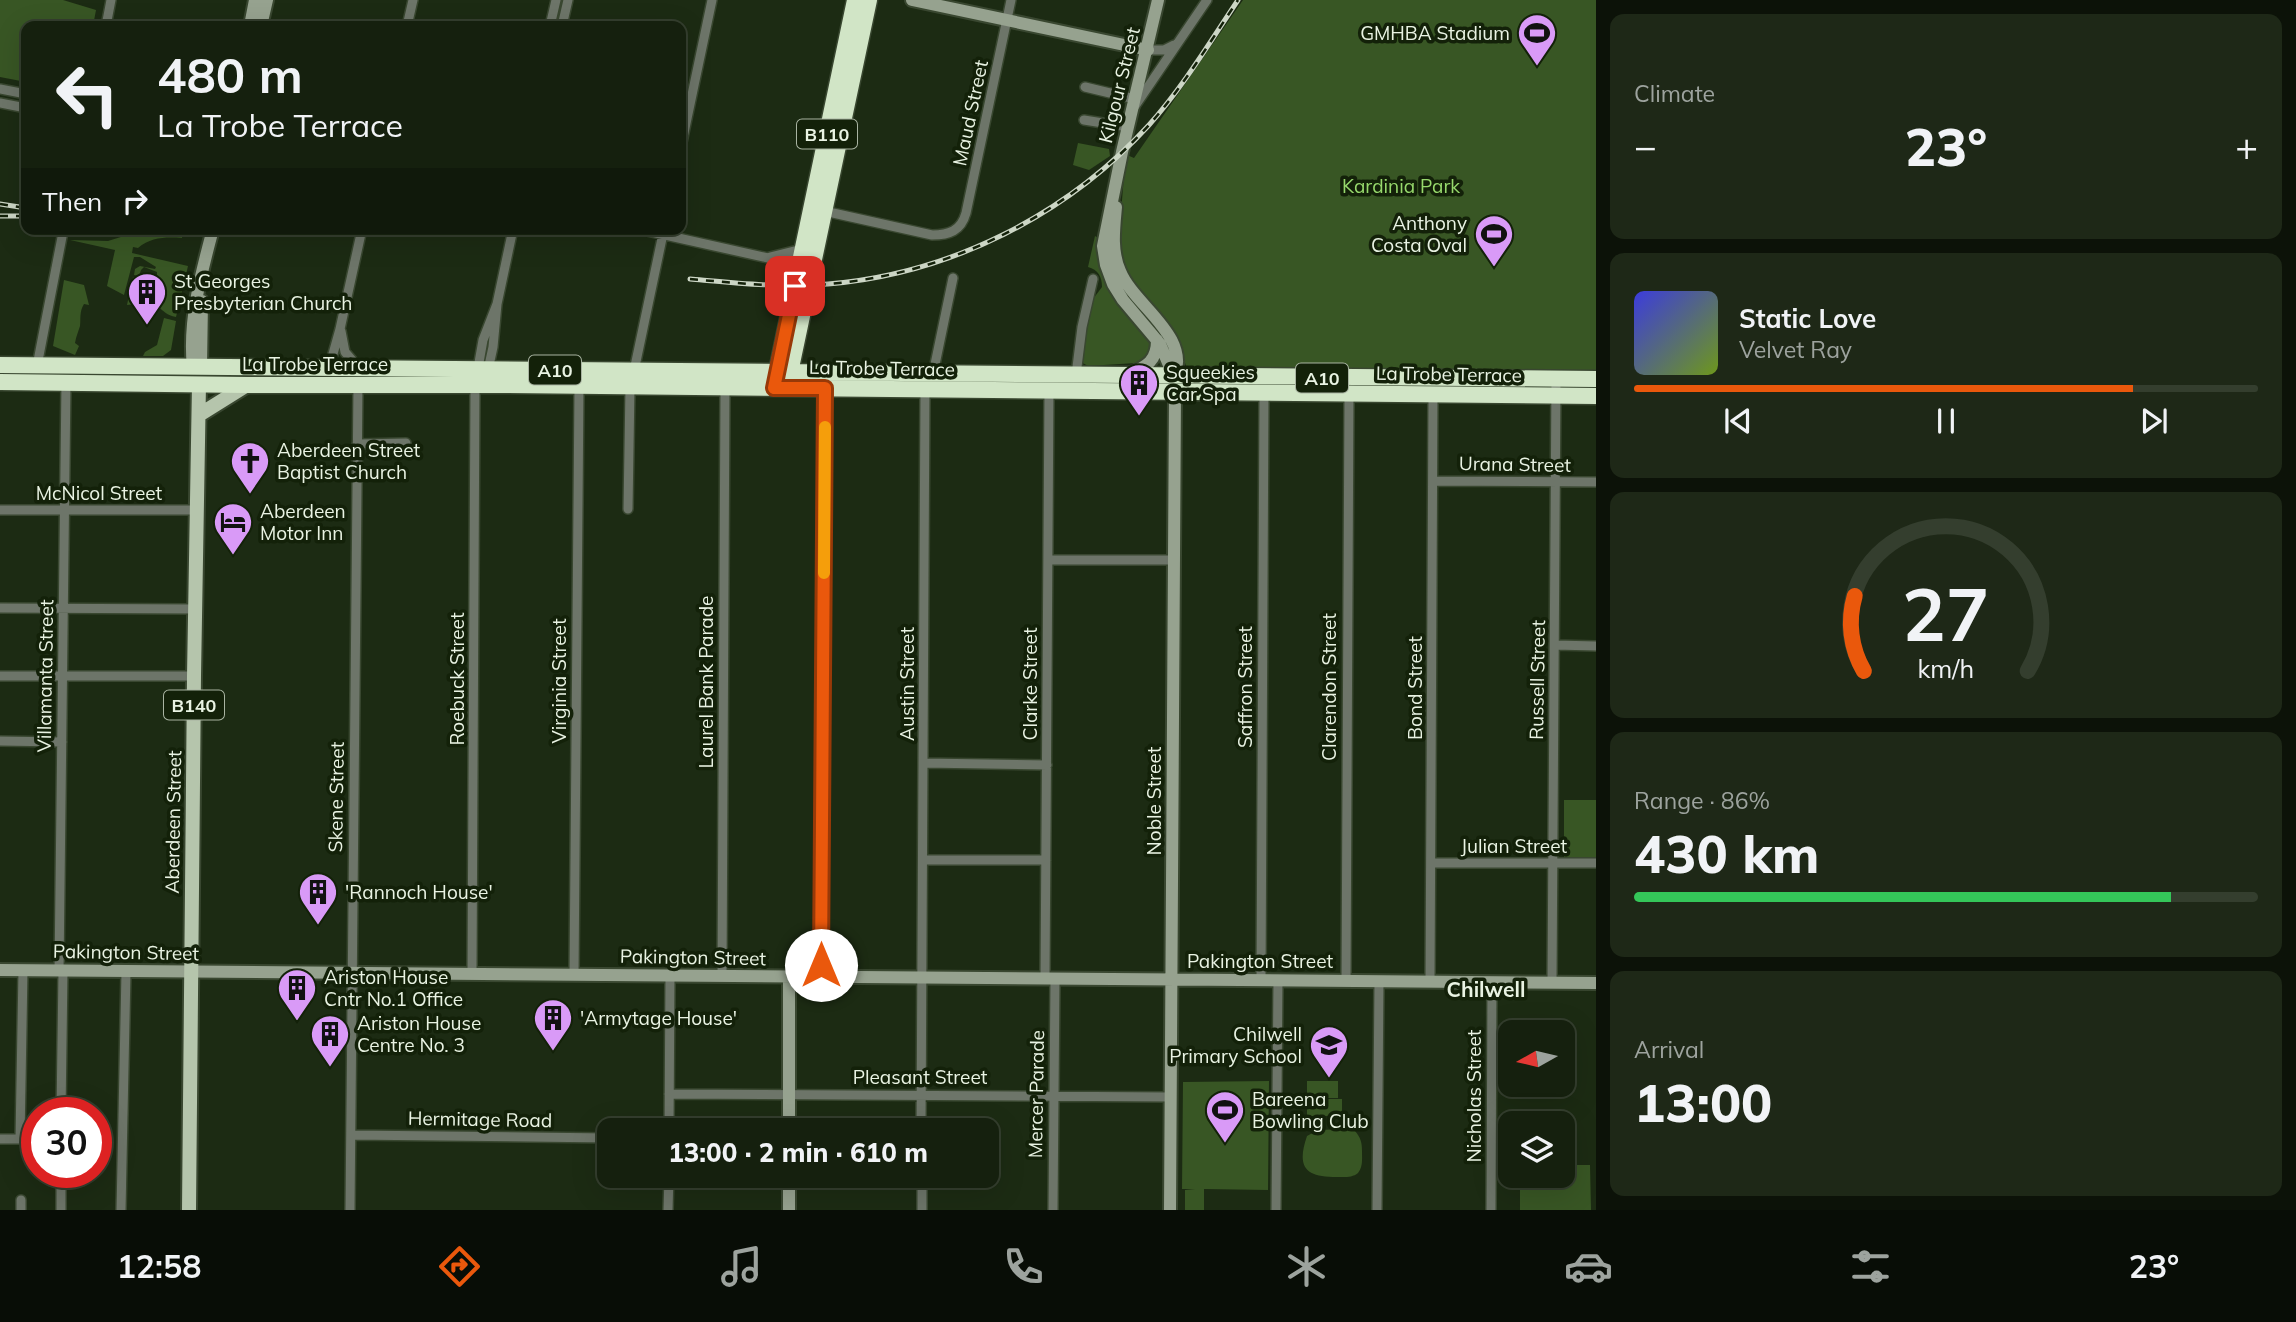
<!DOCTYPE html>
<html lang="en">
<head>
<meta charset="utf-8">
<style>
	:root { --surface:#15200e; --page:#1e2817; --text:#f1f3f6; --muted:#9da39e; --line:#343e2e; --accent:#ea580c }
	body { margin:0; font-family:Mulish,sans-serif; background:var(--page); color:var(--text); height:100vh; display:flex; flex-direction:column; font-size:26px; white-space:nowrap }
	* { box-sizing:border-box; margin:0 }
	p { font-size:23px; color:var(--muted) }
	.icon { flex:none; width:38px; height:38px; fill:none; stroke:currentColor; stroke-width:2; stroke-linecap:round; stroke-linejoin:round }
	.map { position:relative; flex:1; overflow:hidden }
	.sheet { display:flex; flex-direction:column; gap:14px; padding:14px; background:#0c1208; width:700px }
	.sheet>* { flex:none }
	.hud { position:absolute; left:21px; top:21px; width:665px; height:214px; border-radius:14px; box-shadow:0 7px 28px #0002,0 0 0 2px var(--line); background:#15200e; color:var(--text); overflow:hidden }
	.needle { width:46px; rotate:262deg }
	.buttons { position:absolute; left:1498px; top:1020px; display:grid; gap:14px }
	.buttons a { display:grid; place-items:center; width:77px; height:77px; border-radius:14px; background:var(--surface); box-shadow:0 7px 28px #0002,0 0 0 2px var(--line); font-size:35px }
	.speed { position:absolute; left:21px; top:1097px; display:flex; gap:14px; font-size:35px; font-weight:700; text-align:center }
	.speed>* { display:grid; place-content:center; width:91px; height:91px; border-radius:50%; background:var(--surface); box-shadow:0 7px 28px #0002,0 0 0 2px var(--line); line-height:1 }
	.speed .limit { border:10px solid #d22; background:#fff; color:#111 }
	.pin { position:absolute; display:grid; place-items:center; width:60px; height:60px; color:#fff; margin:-30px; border-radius:14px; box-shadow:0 4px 10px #0006 }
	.me { position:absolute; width:77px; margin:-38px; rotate:0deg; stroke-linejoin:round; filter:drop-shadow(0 0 5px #0008) }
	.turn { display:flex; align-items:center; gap:24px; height:147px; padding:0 21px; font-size:32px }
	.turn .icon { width:91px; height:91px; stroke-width:2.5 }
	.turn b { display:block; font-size:49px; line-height:60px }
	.then { display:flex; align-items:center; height:66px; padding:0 21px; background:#0003; gap:14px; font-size:26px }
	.big { font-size:52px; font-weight:800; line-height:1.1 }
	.sheet .tile { flex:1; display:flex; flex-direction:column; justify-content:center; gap:10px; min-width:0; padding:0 24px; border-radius:14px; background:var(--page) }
	.sheet .dial { align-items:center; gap:0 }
	.dial svg { height:182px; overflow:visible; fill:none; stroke:var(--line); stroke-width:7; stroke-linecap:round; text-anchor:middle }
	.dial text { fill:var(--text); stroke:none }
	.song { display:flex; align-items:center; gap:21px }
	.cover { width:84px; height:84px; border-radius:10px; background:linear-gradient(135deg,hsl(240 70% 55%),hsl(80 70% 35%)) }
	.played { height:7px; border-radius:4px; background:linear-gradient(90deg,var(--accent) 80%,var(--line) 80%) }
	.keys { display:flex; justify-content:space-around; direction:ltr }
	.heat { display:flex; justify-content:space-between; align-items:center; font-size:38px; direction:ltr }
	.charge { height:10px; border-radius:5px; background:linear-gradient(90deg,#34c759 86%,var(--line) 0) }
	.trip { position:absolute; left:597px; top:1118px; width:402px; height:70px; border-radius:14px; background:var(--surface); box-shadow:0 7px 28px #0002,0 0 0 2px var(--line); font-weight:800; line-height:70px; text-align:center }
	.tabs { display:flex; height:112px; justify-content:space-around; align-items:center; background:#080d06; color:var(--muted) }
	.tabs .icon { width:49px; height:49px }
	.tabs .active { color:var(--accent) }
	.tabs b { font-size:32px; color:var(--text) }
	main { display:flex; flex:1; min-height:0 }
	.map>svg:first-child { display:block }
	.green { fill:#385624 }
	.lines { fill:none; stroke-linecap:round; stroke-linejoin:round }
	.street-casing { stroke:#394730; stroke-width:12 }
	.secondary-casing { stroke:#394730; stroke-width:16 }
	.primary-casing { stroke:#394730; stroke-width:18 }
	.highway-casing { stroke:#394730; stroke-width:19 }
	.street { stroke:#6d7569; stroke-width:9 }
	.secondary { stroke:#96a28f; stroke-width:12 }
	.primary { stroke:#b5c5ac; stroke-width:14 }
	.highway { stroke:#d1e5c6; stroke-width:16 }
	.rail-casing { stroke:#ccd6c5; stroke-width:5 }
	.rail { stroke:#132109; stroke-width:2.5; stroke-dasharray:8; stroke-linecap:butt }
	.route-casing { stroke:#983908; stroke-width:18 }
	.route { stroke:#ea580c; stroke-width:12 }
	.slow { stroke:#f59e0b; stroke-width:12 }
	.labels { text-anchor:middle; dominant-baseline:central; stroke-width:7; stroke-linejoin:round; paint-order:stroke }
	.shield { fill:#132109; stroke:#a9b4a2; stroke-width:2 }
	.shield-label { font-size:18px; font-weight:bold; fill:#e9f3e3 }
	.poi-label { font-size:19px; fill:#e9f3e3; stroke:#132109; text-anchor:start }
	.street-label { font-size:19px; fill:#e9f3e3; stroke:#132109 }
	.park-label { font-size:19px; fill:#97d96c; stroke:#132109 }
	.neighbourhood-label { font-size:21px; font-weight:bold; fill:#e9f3e3; stroke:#132109 }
</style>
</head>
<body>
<main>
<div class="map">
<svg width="1596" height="1210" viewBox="0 0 1596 1210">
	<rect width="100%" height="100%" fill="#1c2b13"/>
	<path class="green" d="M0,0h63l33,10 -3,16h-67v56l-26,-5z
		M1243,0h353v373l-409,-4 -11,-34 -46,-54 -9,-21 -2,-23 6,-74 2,-8 7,3z
		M1078,143l31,6 1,7 -21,14 -16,-5z
		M157,229h26l-1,9c-16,-1 -31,-1 -44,10l-5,-1 -1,6 56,13 -12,51c-10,-2 -11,-5 -19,-11 -9,-5 -21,-2 -30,-1l6,-28 7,1 -1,9 9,-1 15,3v-9l-6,-2v-6l-13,-5 -3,3 -2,6 -5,-1 1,-6 5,-3 15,3 1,-2 -16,-10h-6l-10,38 -17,-9 8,-36 -45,-10 38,1 32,-10z
		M1095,236l3,2c1,21 5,45 18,62 13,18 35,31 35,54l-15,9 -48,3 -7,-4 12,-63 9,-12c0,-11 -4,-17 -14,-20z
		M64,280l20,5 5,20 -5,-1c-5,8 -3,15 -4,22 -1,4 -4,10 -5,17l4,3 -4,9 -22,-9z
		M164,318l12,3 -5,29 -8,6h-20l2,-4 12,-7z
		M1564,800h32v58h-32z
		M1269,1081l-1,109 -64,-1v21h-19v-20l10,-1h-13l1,-107z
		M1307,1081h31v17h-31z
		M1307,1099h35v17h-35z
		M1349,1129l6,2c6,7 7,12 7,20 0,8 1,16 -4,22 -6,5 -14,4 -21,4 -31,0 -41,-9 -30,-41l11,-6z
		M1563,1165h27l1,45h-71v-34h43z"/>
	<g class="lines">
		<g class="street-casing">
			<path id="street" d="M106,26l5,-26
				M407,26l6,-26
				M550,26l6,-26
				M562,26l6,-26
				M1148,50h16l10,-5
				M1085,87l50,12
				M0,89l26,5
				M0,103l26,5
				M1135,106l72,-106
				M1084,120l44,7
				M681,147l31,-147
				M824,211l108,24c17,0 29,-4 34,-22l45,-213
				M638,229l130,29 31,9
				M770,257l32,-8
				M341,331l4,21 13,15
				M37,366l25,-129
				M329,368l11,-39 22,-100
				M488,370l5,-23 4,-43 16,-75
				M634,371l30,-142
				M933,374l20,-96
				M1076,375l6,-48 11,-48
				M357,444l49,-1
				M1433,481l163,1
				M628,509l2,-122
				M0,510h197
				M1048,560h127
				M0,608l195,1
				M1555,645l41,1
				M0,676h194
				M0,741l62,1
				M924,763l123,2
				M924,860h122
				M1432,863h164
				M59,971l7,-589
				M472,974l3,-589 8,-45 14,-36
				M574,975l5,-588
				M722,976l3,-588
				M821,977l5,-589
				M1045,979l4,-588
				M1261,980l3,-586
				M1346,981l3,-587
				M1430,981l3,-586
				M1552,982l4,-603
				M669,1094l502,3
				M61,1113l2,-142
				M669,1130l1,-154
				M921,1130l4,-740
				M351,1135l258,3
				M0,1139h37
				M20,1139l3,-169
				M922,1176v34
				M21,1210v-10
				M61,1210v-38
				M121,1210l5,-238
				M350,1210l8,-825
				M668,1210l1,-34
				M1053,1210l2,-231
				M1276,1210l2,-230
				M1377,1210l2,-229
				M1491,1210l1,-228"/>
		</g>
		<g class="secondary-casing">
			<path id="secondary" d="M912,0l236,50
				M1158,0l-36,152 -19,94 3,19 7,19 10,16 37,44 14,33
				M250,26l5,-26
				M261,26l6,-26
				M1116,207c-2,22 -5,44 4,64 14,35 71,64 54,106
				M193,367c-5,-46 8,-93 20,-138
				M201,367l1,-66
				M1130,374c17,-8 27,-13 27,-34
				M0,970l1596,13
				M789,977v153
				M789,1210v-34
				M1170,1210l5,-817"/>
		</g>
		<g class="primary-casing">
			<path id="primary" d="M199,415l48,-30
				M189,1210l5,-534 5,-292"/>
		</g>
		<g class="highway-casing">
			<path id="highway" d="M0,365l1596,14
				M775,381l80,-381
				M0,382l247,3h253l1096,11
				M788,382l81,-382"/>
		</g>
		<use href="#street" class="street"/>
		<use href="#secondary" class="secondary"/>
		<use href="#primary" class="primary"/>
		<use href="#highway" class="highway"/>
		<g class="rail-casing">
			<path id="rail" d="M0,204l26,4
				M0,216h26
				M690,279c46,4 92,9 138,5 122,-10 239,-69 321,-159 34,-38 61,-83 89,-125"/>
		</g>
		<use href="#rail" class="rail"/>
	</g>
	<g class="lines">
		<g class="route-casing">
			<path id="route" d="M795,286l-21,102h51l-4,577"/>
		</g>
		<use href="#route" class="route"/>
		<path class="slow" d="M824,573l1,-146"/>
	</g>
	<defs>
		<g id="stadium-pin" transform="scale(2.0125)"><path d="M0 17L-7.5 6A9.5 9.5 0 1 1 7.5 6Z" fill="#d99af7" stroke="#132109"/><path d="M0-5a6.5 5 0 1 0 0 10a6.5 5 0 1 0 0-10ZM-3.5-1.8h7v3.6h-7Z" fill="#111"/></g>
		<g id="building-pin" transform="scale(2.0125)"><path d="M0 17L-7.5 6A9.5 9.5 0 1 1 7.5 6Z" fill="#d99af7" stroke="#132109"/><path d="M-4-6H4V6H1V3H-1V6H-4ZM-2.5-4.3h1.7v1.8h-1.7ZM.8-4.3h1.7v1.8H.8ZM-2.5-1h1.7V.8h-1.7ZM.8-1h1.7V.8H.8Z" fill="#111"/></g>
		<g id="church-pin" transform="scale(2.0125)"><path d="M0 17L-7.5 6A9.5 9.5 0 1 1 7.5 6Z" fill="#d99af7" stroke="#132109"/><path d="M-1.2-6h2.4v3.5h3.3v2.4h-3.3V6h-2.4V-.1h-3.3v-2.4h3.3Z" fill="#111"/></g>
		<g id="hotel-pin" transform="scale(2.0125)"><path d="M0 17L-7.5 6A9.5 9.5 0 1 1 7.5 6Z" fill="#d99af7" stroke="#132109"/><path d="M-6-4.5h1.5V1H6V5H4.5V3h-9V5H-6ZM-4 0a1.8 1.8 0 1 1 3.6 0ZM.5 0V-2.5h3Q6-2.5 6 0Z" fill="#111"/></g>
		<g id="school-pin" transform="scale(2.0125)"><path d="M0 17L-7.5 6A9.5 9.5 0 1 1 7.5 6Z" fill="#d99af7" stroke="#132109"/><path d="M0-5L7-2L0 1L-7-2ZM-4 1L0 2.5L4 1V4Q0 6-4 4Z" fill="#111"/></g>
	</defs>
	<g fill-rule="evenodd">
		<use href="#stadium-pin" x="1537" y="33"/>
		<use href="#stadium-pin" x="1494" y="234"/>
		<use href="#building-pin" x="147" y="292"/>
		<use href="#building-pin" x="1139" y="383"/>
		<use href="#church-pin" x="250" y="461"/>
		<use href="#hotel-pin" x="233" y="522"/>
		<use href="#building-pin" x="318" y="892"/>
		<use href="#building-pin" x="297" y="988"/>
		<use href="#building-pin" x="553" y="1018"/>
		<use href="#building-pin" x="330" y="1034"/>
		<use href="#school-pin" x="1329" y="1045"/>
		<use href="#stadium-pin" x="1225" y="1110"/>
	</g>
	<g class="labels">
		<g class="shield">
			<rect x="797" y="119.5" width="60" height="29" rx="5"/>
			<rect x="529" y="355.5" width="52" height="29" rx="5"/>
			<rect x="1296" y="363.5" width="52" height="29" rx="5"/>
			<rect x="164" y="690.5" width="60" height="29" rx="5"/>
		</g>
		<g class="shield-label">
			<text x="827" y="134">B110</text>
			<text x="555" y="370">A10</text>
			<text x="1322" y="378">A10</text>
			<text x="194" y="705">B140</text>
		</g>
		<g class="poi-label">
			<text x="1510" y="33" text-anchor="end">GMHBA Stadium</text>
			<text x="1467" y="223" text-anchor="end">Anthony<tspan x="1467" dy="22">Costa Oval</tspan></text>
			<text x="174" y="281">St Georges<tspan x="174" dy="22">Presbyterian Church</tspan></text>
			<text x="1166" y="372">Squeekies<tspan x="1166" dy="22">Car Spa</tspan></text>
			<text x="277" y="450">Aberdeen Street<tspan x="277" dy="22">Baptist Church</tspan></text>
			<text x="260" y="511">Aberdeen<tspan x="260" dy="22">Motor Inn</tspan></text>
			<text x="345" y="892">'Rannoch House'</text>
			<text x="324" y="977">Ariston House<tspan x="324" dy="22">Cntr No.1 Office</tspan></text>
			<text x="580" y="1018">'Armytage House'</text>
			<text x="357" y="1023">Ariston House<tspan x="357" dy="22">Centre No. 3</tspan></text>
			<text x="1302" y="1034" text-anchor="end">Chilwell<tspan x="1302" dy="22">Primary School</tspan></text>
			<text x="1252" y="1099">Bareena<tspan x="1252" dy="22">Bowling Club</tspan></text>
		</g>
		<g class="street-label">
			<text transform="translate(1119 85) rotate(-76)">Kilgour Street</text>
			<text transform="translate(970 113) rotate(-78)">Maud Street</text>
			<text x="315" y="364">La Trobe Terrace</text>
			<text transform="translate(882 368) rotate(1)">La Trobe Terrace</text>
			<text transform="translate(1449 374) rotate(1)">La Trobe Terrace</text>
			<text transform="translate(1515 464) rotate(1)">Urana Street</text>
			<text x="99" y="493">McNicol Street</text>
			<text transform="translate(45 676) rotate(-89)">Villamanta Street</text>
			<text transform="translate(457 679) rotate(-90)">Roebuck Street</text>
			<text transform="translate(1537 680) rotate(-89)">Russell Street</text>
			<text transform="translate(559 681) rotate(-90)">Virginia Street</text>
			<text transform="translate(706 682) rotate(-90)">Laurel Bank Parade</text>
			<text transform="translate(907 684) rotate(-90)">Austin Street</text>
			<text transform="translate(1030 684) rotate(-90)">Clarke Street</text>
			<text transform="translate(1245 687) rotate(-90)">Saffron Street</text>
			<text transform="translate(1329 687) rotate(-90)">Clarendon Street</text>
			<text transform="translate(1415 688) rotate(-90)">Bond Street</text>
			<text transform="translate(336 797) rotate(-89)">Skene Street</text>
			<text transform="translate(1154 801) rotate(-90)">Noble Street</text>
			<text transform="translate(173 822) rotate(-89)">Aberdeen Street</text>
			<text x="1514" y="846">Julian Street</text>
			<text transform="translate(126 952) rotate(1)">Pakington Street</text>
			<text transform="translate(693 957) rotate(1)">Pakington Street</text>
			<text x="1260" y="961">Pakington Street</text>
			<text x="920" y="1077">Pleasant Street</text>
			<text transform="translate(1036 1094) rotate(-89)">Mercer Parade</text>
			<text transform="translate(1474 1096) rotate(-90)">Nicholas Street</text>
			<text transform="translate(480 1119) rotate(1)">Hermitage Road</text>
		</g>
		<g class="park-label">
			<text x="1401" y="186">Kardinia Park</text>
		</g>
		<g class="neighbourhood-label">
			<text x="1486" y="989">Chilwell</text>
		</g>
	</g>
</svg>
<div class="buttons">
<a><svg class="needle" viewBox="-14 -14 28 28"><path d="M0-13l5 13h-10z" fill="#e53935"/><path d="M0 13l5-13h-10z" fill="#9da39e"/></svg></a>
<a><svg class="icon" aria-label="layers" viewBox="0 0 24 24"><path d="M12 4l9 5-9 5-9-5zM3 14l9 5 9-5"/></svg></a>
</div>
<div class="speed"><div class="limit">30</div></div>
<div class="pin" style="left:795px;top:286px;background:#d93025"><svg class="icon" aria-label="arrive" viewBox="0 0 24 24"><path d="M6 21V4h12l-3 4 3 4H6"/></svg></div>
<svg class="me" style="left:821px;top:965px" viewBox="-20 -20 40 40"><circle r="19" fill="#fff"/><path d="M0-13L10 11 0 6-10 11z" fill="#ea580c"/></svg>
<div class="trip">13:00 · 2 min · 610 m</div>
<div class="hud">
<div class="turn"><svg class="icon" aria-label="left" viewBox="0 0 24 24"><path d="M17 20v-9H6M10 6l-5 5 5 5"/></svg><div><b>480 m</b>La Trobe Terrace</div></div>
<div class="then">Then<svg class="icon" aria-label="right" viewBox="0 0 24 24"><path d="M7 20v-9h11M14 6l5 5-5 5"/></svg></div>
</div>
</div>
<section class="sheet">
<div class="tile"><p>Climate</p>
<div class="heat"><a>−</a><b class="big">23°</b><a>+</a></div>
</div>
<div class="tile">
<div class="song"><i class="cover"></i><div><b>Static Love</b><p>Velvet Ray</p></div></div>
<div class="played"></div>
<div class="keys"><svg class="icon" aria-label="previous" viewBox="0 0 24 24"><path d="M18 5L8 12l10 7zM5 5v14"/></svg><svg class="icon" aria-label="pause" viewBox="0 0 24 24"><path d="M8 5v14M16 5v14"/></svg><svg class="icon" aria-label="next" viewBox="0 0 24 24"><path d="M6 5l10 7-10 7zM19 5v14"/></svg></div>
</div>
<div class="tile dial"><svg viewBox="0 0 100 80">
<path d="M14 69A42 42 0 1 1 86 69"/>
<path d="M14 69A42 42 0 0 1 10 36" stroke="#ea580c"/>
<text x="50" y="56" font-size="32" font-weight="700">27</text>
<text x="50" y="72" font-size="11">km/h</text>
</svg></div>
<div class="tile"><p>Range · 86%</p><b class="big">430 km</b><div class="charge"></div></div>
<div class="tile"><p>Arrival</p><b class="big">13:00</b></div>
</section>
</main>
<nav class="tabs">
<b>12:58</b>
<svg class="icon active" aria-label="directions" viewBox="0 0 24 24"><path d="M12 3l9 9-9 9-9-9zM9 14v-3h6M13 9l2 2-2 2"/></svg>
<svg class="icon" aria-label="music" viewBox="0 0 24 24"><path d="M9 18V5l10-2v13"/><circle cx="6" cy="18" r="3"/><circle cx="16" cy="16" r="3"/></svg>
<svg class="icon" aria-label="phone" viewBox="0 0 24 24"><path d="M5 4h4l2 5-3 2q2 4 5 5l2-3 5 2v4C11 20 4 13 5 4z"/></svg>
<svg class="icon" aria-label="climate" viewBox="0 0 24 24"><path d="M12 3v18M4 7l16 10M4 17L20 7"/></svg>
<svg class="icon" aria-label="car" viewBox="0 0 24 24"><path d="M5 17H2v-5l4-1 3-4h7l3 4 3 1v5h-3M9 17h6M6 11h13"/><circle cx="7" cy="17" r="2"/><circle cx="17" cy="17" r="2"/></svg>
<svg class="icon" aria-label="filters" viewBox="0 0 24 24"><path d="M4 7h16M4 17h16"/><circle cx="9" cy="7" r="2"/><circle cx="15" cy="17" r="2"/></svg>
<b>23°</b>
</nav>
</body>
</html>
